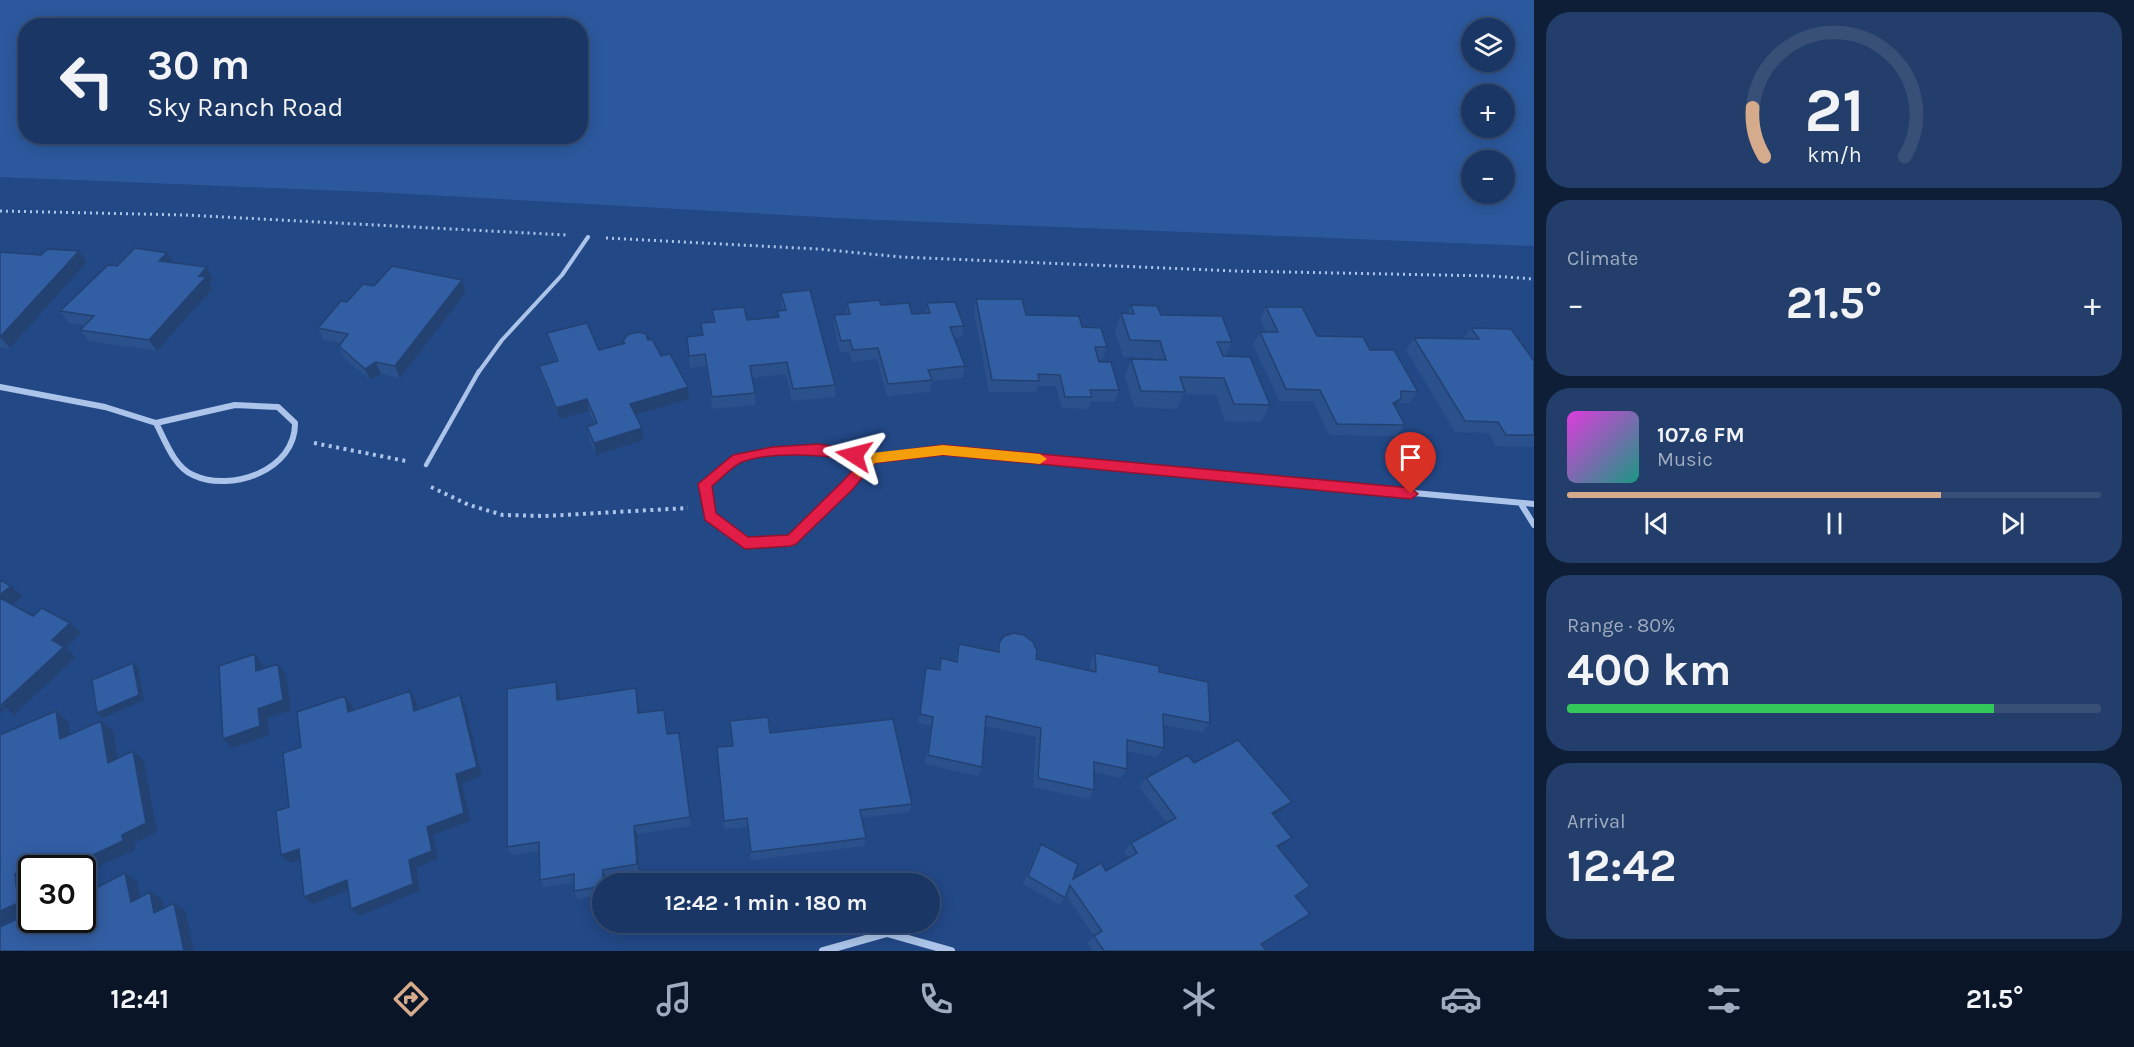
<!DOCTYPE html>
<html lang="en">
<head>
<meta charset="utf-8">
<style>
	:root { --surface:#1a3664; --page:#233e6a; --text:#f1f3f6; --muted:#9fabbf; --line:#385078; --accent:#d6ab8b }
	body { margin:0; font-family:Karla,sans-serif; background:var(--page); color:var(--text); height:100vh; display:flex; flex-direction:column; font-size:22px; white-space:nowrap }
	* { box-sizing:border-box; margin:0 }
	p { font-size:20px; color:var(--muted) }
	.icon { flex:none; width:33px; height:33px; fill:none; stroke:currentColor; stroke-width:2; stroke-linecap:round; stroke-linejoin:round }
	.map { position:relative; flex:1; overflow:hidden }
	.details { display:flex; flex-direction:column; gap:12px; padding:12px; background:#0e1e37; width:600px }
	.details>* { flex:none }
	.top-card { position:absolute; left:18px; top:18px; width:570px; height:126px; border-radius:24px; box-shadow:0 3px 15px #0003,0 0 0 2px var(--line); background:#1a3664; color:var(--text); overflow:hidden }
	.buttons { position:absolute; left:1461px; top:18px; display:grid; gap:12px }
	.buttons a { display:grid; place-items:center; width:54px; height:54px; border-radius:50%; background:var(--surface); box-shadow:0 3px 15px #0003,0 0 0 2px var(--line); font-size:30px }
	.speed { position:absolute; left:18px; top:855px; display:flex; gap:12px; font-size:30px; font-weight:700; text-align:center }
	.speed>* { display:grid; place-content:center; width:78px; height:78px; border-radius:50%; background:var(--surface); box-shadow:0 3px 15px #0003,0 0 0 2px var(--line); line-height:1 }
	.speed .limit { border:3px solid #111; border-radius:9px; background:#fff; color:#111 }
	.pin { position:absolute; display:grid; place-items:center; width:51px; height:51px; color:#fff; margin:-62px -26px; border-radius:50% 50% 50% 0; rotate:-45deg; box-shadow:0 0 6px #0007 }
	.pin .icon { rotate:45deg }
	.me { position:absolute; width:66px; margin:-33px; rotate:279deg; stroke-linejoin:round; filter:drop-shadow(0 0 4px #0008) }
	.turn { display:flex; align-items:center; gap:21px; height:126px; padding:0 30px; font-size:27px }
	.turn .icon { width:78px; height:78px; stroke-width:2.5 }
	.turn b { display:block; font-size:42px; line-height:51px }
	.big { font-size:45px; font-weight:700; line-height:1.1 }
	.details .card { flex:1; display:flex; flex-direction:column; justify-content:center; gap:9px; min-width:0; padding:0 21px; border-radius:24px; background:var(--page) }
	.details .dial { align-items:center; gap:0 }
	.dial svg { height:156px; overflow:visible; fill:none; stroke:var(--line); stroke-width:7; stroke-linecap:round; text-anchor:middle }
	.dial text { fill:var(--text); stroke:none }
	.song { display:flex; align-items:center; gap:18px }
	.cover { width:72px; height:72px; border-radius:9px; background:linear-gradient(135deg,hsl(300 70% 55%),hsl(170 70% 35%)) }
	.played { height:6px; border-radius:3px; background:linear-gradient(90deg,var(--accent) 70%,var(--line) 70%) }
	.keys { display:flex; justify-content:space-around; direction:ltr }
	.heat { display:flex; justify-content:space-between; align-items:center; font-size:33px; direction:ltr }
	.charge { height:9px; border-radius:4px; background:linear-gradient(90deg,#34c759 80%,var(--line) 0) }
	.trip { position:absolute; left:592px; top:873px; width:348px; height:60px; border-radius:30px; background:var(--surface); box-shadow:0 3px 15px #0003,0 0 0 2px var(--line); font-weight:700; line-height:60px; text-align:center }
	.dock { display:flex; height:96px; justify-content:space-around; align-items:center; background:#0a1628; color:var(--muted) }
	.dock .icon { width:42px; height:42px }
	.dock .active { color:var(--accent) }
	.dock b { font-size:27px; color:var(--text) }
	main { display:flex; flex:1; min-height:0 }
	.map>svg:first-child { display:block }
	.green { fill:#2c599e; fill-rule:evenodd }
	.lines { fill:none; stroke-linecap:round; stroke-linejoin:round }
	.path-far1 { stroke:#acc4e9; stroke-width:3; stroke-dasharray:2 4; stroke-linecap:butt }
	.path { stroke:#acc4e9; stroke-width:4; stroke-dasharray:3 4.5; stroke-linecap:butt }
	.service-far1 { stroke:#acc4e9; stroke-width:4 }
	.service { stroke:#acc4e9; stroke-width:4.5 }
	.minor-far1 { stroke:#acc4e9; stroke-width:6 }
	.minor { stroke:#acc4e9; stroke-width:8 }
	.wall { fill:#2b518c }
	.shaded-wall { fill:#234272 }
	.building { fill:#325ea3; stroke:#234272; stroke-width:1.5 }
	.route { fill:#e11d48; stroke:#92132f; stroke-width:1.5 }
	.slow { fill:#f59e0b }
</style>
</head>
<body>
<main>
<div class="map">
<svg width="1534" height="951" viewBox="0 0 1534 951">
	<rect width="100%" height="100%" fill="#224886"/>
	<path class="green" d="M0,0h1534v246l-676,-27 -484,-27 -374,-15zM26,26h554v110h-554zM1472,28h32v34h-32zM1472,94h32v34h-32zM1472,160h32v34h-32z"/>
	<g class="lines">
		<path class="path-far1" d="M0,211l185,4 381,20
			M606,238l212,11 83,8 333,14 257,5 43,3"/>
		<path class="path" d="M314,443l92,18
			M431,487l38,18 34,10 42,1 143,-8"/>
		<path class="service-far1" d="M478,373l24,-33 60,-65 26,-38"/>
		<path class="service" d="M426,465l53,-94"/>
		<path class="minor-far1" d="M0,387l105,20 51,16
			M235,405l43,2 17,16c1,47 -64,70 -102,52 -19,-8 -28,-35 -37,-52z
			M818,449l53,9 -24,28 -56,54 -46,3 -35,-27 -5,-32 32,-26 35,-6z
			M871,458l72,-8 591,54
			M1521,504l13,21"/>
		<path class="minor" d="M823,951l64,-18 64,18"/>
	</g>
	<path class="wall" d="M79,251l8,11 -77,86h-10v-96l41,3z
		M167,253l6,10 34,4 6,12 -4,5 3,5 -55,62 -68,-10 -9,-11 5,-5 -16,-2 -9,-12 57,-45z
		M462,280l4,12 -66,86 -19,-4 -11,6 -26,-22 -5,-12 2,-3 -18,-3 -5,-12 29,-26 27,-16z
		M781,293l54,92v12l-43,4 -6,-27 -34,4 3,15v12l-43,4 -6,-43 -16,2 -3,-31 15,-1 -1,-13 12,-1 -1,-12 35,10 30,-3v-6l6,-1 -2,-6z
		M976,299l50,16 56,12 25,20 -4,12h-5l1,3 20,28 -5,12 -23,-1 -3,8 -26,-1 -6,-22h-18l-2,6h-47l-15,-81z
		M847,303l34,2 31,9 14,-1 1,-10 37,23 -2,11 -8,1 11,28 -3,12 -30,3 -2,11 -43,4 -10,-37 -25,3 -3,-10h-9l-6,-25v-12l12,-1z
		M1131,305l101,37 -7,14 45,49 -9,17 -36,-1 -9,-26 -32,-1 -7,15 -43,-2 -9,-31 6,-17h22v-1l-30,-1 -8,-27 6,-17h7z
		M1266,307l51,29 53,14 48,42 -9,11h-11l-3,4 10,18 -9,11 -67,-1 -16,-34h-34l-26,-57 7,-12h6l-6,-14z
		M1471,328l63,33v86l-38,-1 -7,-13 -34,-1 -49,-82 8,-12 49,1z
		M547,333l52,17 25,-6 -1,-3 25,-1 13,16 28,43 -54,16 9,25 -48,15 -7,-17 -2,-11 8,-3 -6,-13 -30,8 -17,-41 -3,-12 17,-5 -6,-16z
		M0,580l11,6 12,10 -10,9 20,11 48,17 -15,15 10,9 -62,58 -9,-6 -5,5z
		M999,643l37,16 54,12v-8l5,-10 64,19 51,51 -7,9 -40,-7 1,23 -7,9 -30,-6v18l-6,9 -27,-6v18l-6,9 -55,-12 3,-50 -51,-11 -3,41 -4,9 -53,-12 6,-38 -13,-3 6,-45 2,-10 12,2 3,-12 14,3 4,-17 37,7z
		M636,688l4,25 24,-3 4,24 11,-1 12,93 -54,8 3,38 -34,5v7h-3v10l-25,5 -4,-8v-8l-30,4 -4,-7 -1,-29 -27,4 -5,-8 53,-155v8z
		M770,733l142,71 -3,8 -47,6 4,20 -2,8 -113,14 -4,-33 -23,2 -7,-82 15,-1z
		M1194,763l98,39 -10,8 -9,6 9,30 -3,2 16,48 15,18 -49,30 6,7h-174l-6,-8 7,-7 -28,-41 -6,10 -37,-21 13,-32 5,-8 32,35 33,-8 23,-13 -5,-7 7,-8 36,-20 -28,-36 7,-9z"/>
	<path class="shaded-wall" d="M79,251l8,11 -77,86 -10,-11z
		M167,253l7,11 -15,-3z
		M207,267l6,12 -4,5 3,5 -55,62 -8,-11 50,-64z
		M462,280l4,12 -66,86 -5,-12z
		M376,362l5,12 -11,6 -5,-11z
		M688,387l1,12 -57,17 -2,-12z
		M587,399l2,12 -30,8 -3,-11z
		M1401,399l-9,11 1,-7z
		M642,428l2,12 -48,15 -2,-12z
		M11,586l12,10 -13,11 -10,-9v-3z
		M70,623l11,10 -15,15 10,9 -62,58 -13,-10 51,-65z
		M255,654l8,11 2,16 -9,-10z
		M133,663l5,5 6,32 -41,18 -6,-5z
		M278,664l8,10 5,36 -24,8 2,17 -37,13 -9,-9 35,-30z
		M556,682l4,10v18l-3,-10z
		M636,688l2,10 3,25 -3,-10z
		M410,691l6,10 4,20 -6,-10z
		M460,695l5,10 17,71 -20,7 8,38 -37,14 5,24 -22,9 4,23 -61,25 -8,-7 58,-49 47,-86z
		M345,696l7,10 3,16 -7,-10z
		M0,706l5,3 -5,5z
		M56,711l12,10 4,27 -12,-9z
		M101,721l12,9 7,42 -12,-9z
		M133,751l11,10 13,71 -23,11 1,7 -53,24v-6h-17l57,-33z
		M1292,802l-10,8 -20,12 10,-9z
		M634,826l3,8 3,38 -3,-8z
		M1292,838l-10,8 -14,8 9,-8z
		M299,849l9,8 -18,6 -9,-8z
		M43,860l12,8h-23v12l-3,1 3,19v10l-32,15v-14l15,-37z
		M603,870l3,7v7h-3z
		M125,873l12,8 6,28 -12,-7z
		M347,880l8,7 -42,17 -9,-7z
		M150,892l12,7 4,21 -12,-7z
		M174,903l11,7 9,41h-10z"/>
	<path class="building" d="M135,248l32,5 -8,8 48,6 -8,9 7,1 -57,63 -69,-10 14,-14 -34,-5 48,-46 9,1z
		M48,249l31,2 -79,86v-85l41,3z
		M392,266l70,14 -67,86 -19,-4 -11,7 -26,-23 9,-12 -30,-6 23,-27 6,1 16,-18 11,2z
		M810,290l25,95 -42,4 -6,-27 -37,4 5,27 -43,4 -7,-43 -16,2 -2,-19 16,-2 -2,-12 14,-1 -3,-12 32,-3 3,13 32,-3 -2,-6 9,-1 -5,-17z
		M976,299h46l4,16 53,1 3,11 19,1 6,19h-12l4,15h12l8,28h-29l2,7h-27l-5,-22 -22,-1 1,7 -47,-1z
		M879,300l2,5 28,-2 3,11 18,-1 -3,-10 28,-1 9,24 -14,1 15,39 -37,4 4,10 -44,4 -10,-36 -25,2 -3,-10 -9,1 -7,-26 16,-1 -3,-11z
		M1131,305l26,1 4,9 61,1 10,26h-15l6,14 27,1 20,48 -36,-1 -10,-26 -44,-1 5,15 -44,-1 -10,-32 35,1 -6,-19 -30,-1 -9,-27 13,1z
		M1266,307h36l15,29 46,1 7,13h24l24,42 -17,-1v8l-8,4 12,22 -68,-1 -17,-34 -34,-1 -26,-57h18z
		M587,323l12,27 26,-7 -2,-2 4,-6 11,-3 8,2 2,6 4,-1 9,17 9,-2 18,33 -58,17 12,24 -48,15 -7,-16 10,-4 -10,-24 -31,9 -17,-42 19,-5 -11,-28z
		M1471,328l40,1 23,32v74h-28l-8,-13 -33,-1 -51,-83 65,1z
		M0,580l11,6 -11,9z
		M0,598l33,18 9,-8 28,15 -18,17 12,7 -63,58h-1z
		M1014,633l10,2 9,7 4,9 -1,8 60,13 -1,-19 64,13v6l49,10 2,41 -47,-9 1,34 -37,-8v29l-33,-7v28l-56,-12 3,-50 -55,-12 -4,51 -54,-12 5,-38 -13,-3 6,-46 14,2 1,-12 16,4 2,-18 40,8v-9l5,-7z
		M255,654l1,17 22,-7 5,36 -25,9 2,17 -37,13 -4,-73z
		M133,663l6,32 -42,18 -5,-33z
		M556,682l1,18 79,-12 2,25 26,-3 3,24 12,-1 11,84 -56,9 3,38 -34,6v16l-29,5v-17l-34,6 -1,-38 -32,5v-158z
		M410,691l4,20 46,-16 17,72 -21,7 8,39 -37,14 5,24 -23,9 4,24 -62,25 -4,-29 -43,17 -5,-48 -18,6 -5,-44 13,-4 -6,-54 18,-6 -4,-35 48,-16 3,16z
		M56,711l4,28 41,-18 7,42 25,-12 13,72 -24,12 1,6 -58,27h-21l-1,-8 -28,14 3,29 -18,8v-176z
		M768,717l2,16 123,-14 19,85 -52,6 6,28 -115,14 -4,-34 -23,3 -7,-74 16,-1 -3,-25z
		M1238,740l54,62 -20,11 20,25 -15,8 33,40 -15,10 15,18 -49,30 6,7h-163l-10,-15 8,-5 -32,-46 -5,13 -37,-22 13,-32 37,20 -5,15 28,-16 5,8 31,-18 -6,-10 45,-25 -30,-40 42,-23 6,8z
		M125,873l6,29 19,-10 4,21 20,-10 10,48h-184v-24l32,-15v8h50v-25z"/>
	<path class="route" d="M819,444l35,6 7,5 -7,5c-30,-5 -84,-9 -112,2 -11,5 -21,17 -30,24l4,27 32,24 40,-2 54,-53 25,-27 76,-10 468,43 7,6 -7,5 -468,-44 -68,8 -23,27 -56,54 -5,2 -46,3 -40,-29 -7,-36 35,-29 39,-8z"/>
	<path class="slow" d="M943,445l97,9 7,5 -7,5 -97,-9 -68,8 -11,13 -5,1 -6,-5 14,-17 5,-2z"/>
</svg>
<div class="buttons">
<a><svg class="icon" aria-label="layers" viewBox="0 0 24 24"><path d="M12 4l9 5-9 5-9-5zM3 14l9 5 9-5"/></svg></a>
<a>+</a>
<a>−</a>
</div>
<div class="speed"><div class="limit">30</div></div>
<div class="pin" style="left:1411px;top:494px;background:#d93025"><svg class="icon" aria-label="arrive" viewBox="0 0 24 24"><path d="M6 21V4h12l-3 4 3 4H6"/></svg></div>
<svg class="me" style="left:854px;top:455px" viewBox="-20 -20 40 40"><path d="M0-17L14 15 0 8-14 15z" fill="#e11d48" stroke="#fff" stroke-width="4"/></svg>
<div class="trip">12:42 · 1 min · 180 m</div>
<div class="top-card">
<div class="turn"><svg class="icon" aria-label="left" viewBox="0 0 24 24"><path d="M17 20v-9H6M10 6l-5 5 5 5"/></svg><div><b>30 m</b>Sky Ranch Road</div></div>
</div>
</div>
<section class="details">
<div class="card dial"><svg viewBox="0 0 100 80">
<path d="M14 69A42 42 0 1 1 86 69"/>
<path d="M14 69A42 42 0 0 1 8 44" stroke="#d6ab8b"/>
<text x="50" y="56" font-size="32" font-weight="700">21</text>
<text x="50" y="72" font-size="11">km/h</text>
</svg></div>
<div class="card"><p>Climate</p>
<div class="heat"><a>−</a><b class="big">21.5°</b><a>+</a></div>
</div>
<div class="card">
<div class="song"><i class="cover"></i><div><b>107.6 FM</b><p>Music</p></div></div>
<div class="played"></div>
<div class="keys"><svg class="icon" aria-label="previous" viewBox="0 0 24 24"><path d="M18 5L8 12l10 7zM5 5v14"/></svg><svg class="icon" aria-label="pause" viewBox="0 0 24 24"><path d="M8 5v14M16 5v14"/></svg><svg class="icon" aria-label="next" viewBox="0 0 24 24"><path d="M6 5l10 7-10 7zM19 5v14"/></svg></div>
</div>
<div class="card"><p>Range · 80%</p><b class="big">400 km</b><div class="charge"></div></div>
<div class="card"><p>Arrival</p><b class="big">12:42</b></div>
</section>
</main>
<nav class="dock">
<b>12:41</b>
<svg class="icon active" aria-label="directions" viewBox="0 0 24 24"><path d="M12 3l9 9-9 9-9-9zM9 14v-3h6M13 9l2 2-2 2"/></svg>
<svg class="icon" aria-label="music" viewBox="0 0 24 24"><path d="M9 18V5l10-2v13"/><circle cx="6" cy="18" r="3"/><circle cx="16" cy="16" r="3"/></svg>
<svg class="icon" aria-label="phone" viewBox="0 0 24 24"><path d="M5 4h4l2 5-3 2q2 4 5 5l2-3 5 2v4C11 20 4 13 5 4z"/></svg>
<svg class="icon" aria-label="climate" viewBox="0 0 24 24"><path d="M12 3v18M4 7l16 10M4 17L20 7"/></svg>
<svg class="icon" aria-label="car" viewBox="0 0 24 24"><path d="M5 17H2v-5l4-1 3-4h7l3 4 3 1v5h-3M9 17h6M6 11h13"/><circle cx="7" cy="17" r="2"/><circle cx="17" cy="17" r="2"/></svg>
<svg class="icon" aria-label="filters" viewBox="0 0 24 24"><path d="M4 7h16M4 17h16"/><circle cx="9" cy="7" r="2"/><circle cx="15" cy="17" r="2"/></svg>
<b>21.5°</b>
</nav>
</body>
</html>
